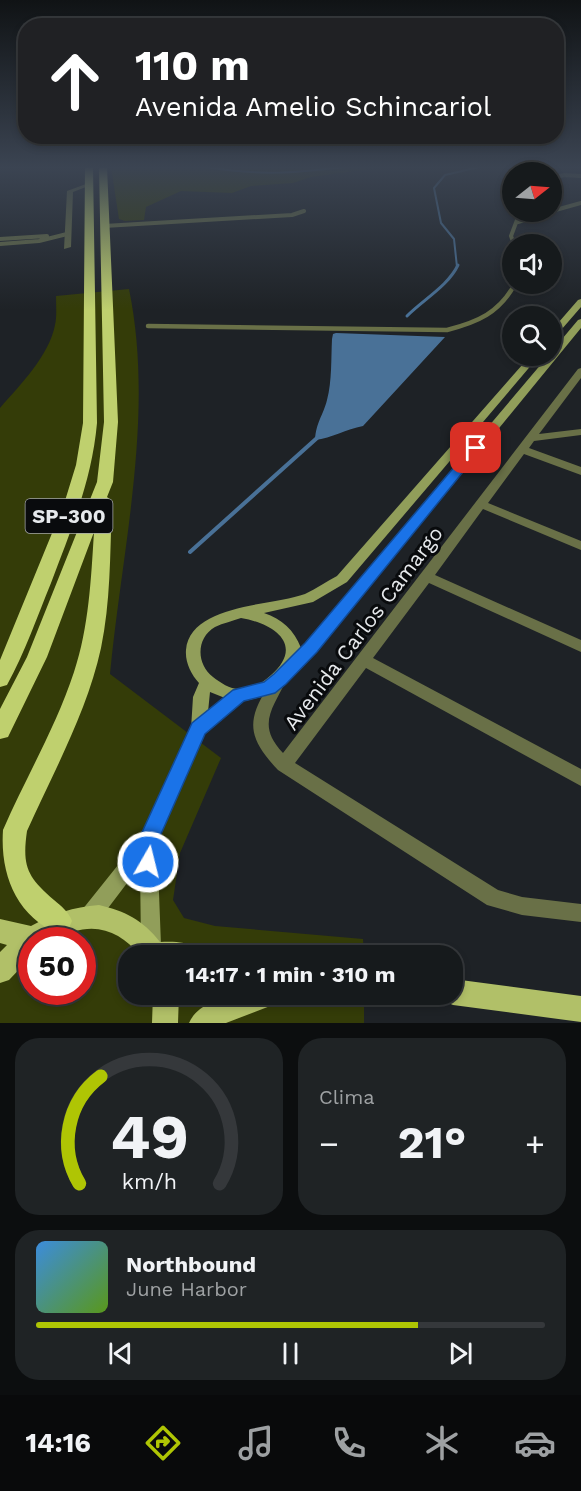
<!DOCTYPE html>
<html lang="pt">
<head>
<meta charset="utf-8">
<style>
	:root { --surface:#161a1c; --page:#1f2325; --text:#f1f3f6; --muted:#9ea1a3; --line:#35383b; --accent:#afc504 }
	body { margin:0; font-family:"Work Sans",sans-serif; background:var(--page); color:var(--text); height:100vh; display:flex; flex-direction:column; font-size:22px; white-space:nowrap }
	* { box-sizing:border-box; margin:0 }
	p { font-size:20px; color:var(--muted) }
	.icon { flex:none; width:33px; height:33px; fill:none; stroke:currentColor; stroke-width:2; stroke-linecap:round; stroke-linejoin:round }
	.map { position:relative; height:1023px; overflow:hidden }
	.details { display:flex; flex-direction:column; gap:15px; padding:15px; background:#0c0e0f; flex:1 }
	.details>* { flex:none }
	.top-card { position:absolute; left:18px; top:18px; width:546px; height:126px; border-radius:24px; box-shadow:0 3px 9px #0003,0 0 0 2px var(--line); background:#202124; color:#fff; overflow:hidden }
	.needle { width:39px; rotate:73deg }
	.fabs { position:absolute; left:502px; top:162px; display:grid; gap:12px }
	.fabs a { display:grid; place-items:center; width:60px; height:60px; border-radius:50%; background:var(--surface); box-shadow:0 3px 9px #0003,0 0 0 2px var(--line); font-size:30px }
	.speed { position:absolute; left:18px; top:927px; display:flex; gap:12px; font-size:30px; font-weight:700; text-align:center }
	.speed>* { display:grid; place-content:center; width:78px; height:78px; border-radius:50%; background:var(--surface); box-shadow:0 3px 9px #0003,0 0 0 2px var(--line); line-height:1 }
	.speed .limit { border:9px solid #d22; background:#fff; color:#111 }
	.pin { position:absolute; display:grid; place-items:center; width:51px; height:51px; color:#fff; margin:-26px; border-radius:12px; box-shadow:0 3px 9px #0006 }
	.me { position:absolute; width:66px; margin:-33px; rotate:8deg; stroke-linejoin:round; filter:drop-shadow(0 0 4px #0008) }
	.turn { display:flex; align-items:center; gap:21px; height:126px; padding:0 18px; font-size:27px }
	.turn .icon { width:78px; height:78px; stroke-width:2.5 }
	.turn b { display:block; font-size:42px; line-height:51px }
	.big { font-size:45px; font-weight:700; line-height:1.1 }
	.details .widget { flex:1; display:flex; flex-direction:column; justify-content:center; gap:9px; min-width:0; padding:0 21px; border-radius:24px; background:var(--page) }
	.details .dial { align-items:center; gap:0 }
	.dial svg { height:156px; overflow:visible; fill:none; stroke:var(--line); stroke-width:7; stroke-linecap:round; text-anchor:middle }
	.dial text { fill:var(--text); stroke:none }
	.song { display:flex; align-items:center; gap:18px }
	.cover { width:72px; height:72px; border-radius:9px; background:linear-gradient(135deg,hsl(210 70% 55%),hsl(90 70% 35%)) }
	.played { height:6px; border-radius:3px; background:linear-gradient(90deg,var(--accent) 75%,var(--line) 75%) }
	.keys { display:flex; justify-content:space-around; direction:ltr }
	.heat { display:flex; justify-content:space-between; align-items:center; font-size:33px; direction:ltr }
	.details .tiles { flex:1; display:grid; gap:15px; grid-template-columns:1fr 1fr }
	.widget:last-child { grid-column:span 2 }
	.trip { position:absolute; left:118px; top:945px; width:345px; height:60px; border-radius:24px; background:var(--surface); box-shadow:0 3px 9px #0003,0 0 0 2px var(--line); font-weight:700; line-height:60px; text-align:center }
	.tab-bar { display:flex; height:96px; justify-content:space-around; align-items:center; background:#090a0b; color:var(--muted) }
	.tab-bar .icon { width:42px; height:42px }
	.tab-bar .current { color:var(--accent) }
	.tab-bar b { font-size:27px; color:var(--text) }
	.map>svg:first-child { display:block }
	.green { fill:#343c08; fill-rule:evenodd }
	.water { fill:#497197 }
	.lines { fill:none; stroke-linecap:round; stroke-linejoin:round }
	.stream-far2 { stroke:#497197; stroke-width:2 }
	.stream-far1 { stroke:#497197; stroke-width:3 }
	.stream { stroke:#497197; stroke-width:4 }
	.service-far1 { stroke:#697047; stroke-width:4 }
	.service { stroke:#697047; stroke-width:4.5 }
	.minor { fill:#697047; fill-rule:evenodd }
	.secondary { fill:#919e5a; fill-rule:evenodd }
	.primary { fill:#b1c068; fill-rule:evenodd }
	.trunk { fill:#bfd06e; fill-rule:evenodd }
	.route { fill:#1a73e8; stroke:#114b97; stroke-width:1.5 }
	.labels { text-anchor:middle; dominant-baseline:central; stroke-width:6; stroke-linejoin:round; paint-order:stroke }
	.shield { fill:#090b0d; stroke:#a4a6a9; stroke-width:1.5 }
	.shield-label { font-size:20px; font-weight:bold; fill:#e6e9ec }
	.street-label { font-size:21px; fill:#e6e9ec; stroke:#090b0d }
</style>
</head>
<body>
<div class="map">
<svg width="581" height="1023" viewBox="0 0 581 1023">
	<rect width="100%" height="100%" fill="#1e2226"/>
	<path class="green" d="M111,167h272l-72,10 -18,6 -42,3 -19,7 -51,-2 -35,16 -2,13 -19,1 -6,-2z
		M129,289c26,126 -7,259 -19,385l111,84 -41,95 -7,47 11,18 31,8 148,13 1,16 -235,1v38l235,1v28h-364v-615c20,-23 49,-52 55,-83 2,-9 1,-19 1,-29zM32,940h50v52h-50z"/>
	<path class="water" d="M336,333l109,4 -82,89c-17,3 -31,12 -48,14 1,-18 8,-24 12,-40 5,-19 4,-41 5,-61l1,-5z"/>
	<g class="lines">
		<path class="stream-far2" d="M207,167c54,9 85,6 138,0
			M457,267l-3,-28 -13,-16 -7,-35 11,-13 34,-8"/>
		<path class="stream-far1" d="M407,316c17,-17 41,-30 51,-51"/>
		<path class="stream" d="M190,552l127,-114"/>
		<path class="service-far1" d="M552,178l12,-3 17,1
			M513,188l-8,2 8,12
			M552,211l29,-8
			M518,222l33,-10
			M104,226l188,-11 12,-4
			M0,239l47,-3
			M0,244l39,-3 28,-7
			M514,244l-3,-8 9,-24"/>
		<path class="service" d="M148,326l299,4c31,-8 52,-17 68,-46"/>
		<path class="minor" d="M86,184l5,1 -18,7 -2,55 -7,2 3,-58z
			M581,368v10l-42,56 42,-5v6l-47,6 -5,7 52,19v8l-57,-21 -36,49 93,38v9l-98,-41 -48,66 146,65v12l-152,-69 -56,75 208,111v17l-215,-118 -71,95 203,127 24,7 59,7v18l-59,-7 -35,-10 -209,-135c-36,-38 -29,-54 -3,-95l5,-2 5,2 2,4c-14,29 -31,46 -4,74l295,-384z"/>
		<path class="secondary" d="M581,299v8l-26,30 -3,1v-8l26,-30z
			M581,319v9l-265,324 -47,43 -28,7 -36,32 -48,107 4,104 -3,7 -7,3 -7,-3 -3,-7 -1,-79 -44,58 -7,2 -7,-2 -2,-7 2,-7 60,-75 49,-106 2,-32 6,-14c-8,-9 -14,-21 -13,-33 4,-46 86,-44 119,-56 11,-5 22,-13 32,-18l193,-220h9l-192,226 -34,20 -49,11c18,6 30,17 37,35l247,-292h4v-5l26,-31zM241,618c35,6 64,28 29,58 -9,8 -17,13 -29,13 -10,1 -20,-6 -28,-12 -17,-13 -17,-39 2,-50 8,-4 18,-6 26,-9zM210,692l15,6 -17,14z"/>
		<path class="primary" d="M99,905c26,6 44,15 61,37 14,-1 25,0 39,5l3,9h-62c-17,-22 -40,-33 -67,-24 -7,2 -15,7 -22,8 -6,1 -13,0 -19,0v16l-23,24 -9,3v-31l7,-7 -7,-2v-24l31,7c22,-12 42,-19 68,-21z
			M453,979l128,17v26l-128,-17 -9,-4 -3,-7h12z
			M153,994h26l-1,29h-26z
			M234,994h47l-3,9 -52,20h-37c8,-18 27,-22 45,-29z"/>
		<path class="trunk" d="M85,167h8l4,256c-5,57 -26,107 -46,160 -14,34 -26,69 -44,102l-7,2v-27l64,-156 12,-39 7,-42z
			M99,167h8l11,255 -5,60 -6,15 5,4c-2,49 -1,99 -11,147 -14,64 -47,123 -74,183 -5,35 0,46 27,69 8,7 14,11 18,21l-4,9 -9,4c-43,-18 -59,-60 -56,-104 23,-53 53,-103 71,-158 15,-45 17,-93 20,-140l-47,125 -39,80 -8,2v-30l27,-52 70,-175 7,-60z"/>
	</g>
	<linearGradient id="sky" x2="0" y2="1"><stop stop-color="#101315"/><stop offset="0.54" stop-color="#3b4452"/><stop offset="1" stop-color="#3b4452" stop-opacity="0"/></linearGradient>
	<rect width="581" height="310" fill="url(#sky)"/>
	<path class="route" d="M476,445l6,3 -2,3 -163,201 -31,32 -11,9 -31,8 -39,33 -47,107v21l-3,7 -7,3 -7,-3 -3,-7v-21l54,-118 41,-33 31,-8 10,-8 31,-31 167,-197z"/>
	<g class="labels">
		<rect class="shield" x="25.5" y="499" width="87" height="34" rx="4.5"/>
		<g class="shield-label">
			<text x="69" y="516">SP-300</text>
		</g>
		<g class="street-label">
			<text transform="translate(363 628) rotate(-53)">Avenida Carlos Camargo</text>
		</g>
	</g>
</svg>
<div class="fabs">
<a><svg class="needle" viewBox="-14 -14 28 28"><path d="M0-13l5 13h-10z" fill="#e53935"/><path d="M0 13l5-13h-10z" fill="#9ea1a3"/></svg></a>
<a><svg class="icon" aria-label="sound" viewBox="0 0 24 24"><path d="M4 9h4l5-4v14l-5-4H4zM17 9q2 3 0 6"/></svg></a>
<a><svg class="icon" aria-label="search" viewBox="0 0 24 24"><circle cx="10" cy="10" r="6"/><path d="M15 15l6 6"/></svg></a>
</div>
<div class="speed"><div class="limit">50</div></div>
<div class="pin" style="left:476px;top:448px;background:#d93025"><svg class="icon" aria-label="arrive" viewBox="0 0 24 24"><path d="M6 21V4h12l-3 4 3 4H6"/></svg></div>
<svg class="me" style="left:148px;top:862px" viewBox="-20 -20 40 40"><circle r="17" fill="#1a73e8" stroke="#fff" stroke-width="3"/><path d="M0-11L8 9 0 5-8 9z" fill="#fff"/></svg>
<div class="trip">14:17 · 1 min · 310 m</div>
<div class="top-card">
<div class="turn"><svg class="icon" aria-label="ahead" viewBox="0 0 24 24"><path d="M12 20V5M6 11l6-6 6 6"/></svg><div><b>110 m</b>Avenida Amelio Schincariol</div></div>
</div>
</div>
<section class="details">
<div class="tiles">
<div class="widget dial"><svg viewBox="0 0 100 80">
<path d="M14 69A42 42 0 1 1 86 69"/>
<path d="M14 69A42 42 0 0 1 25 14" stroke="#afc504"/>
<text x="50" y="56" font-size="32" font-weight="700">49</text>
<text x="50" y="72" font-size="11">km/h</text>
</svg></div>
<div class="widget"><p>Clima</p>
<div class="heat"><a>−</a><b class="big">21°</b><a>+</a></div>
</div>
<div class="widget">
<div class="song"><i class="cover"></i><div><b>Northbound</b><p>June Harbor</p></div></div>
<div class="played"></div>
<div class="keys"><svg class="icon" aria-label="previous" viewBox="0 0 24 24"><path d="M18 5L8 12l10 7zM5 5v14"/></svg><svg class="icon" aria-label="pause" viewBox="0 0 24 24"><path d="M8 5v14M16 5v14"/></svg><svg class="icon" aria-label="next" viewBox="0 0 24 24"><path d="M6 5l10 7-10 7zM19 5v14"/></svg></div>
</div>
</div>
</section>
<nav class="tab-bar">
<b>14:16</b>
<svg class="icon current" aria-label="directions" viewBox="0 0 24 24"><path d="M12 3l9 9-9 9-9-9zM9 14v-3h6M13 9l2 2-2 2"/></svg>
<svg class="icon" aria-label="music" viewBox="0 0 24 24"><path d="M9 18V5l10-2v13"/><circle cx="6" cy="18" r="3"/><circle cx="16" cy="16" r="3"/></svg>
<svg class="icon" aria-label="phone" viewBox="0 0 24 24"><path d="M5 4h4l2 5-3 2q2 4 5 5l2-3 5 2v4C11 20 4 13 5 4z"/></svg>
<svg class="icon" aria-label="climate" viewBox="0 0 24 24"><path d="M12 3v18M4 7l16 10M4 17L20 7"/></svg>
<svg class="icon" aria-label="car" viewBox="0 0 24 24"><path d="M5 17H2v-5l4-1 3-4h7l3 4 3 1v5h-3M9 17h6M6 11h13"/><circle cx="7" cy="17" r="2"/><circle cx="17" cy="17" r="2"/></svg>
</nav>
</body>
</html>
